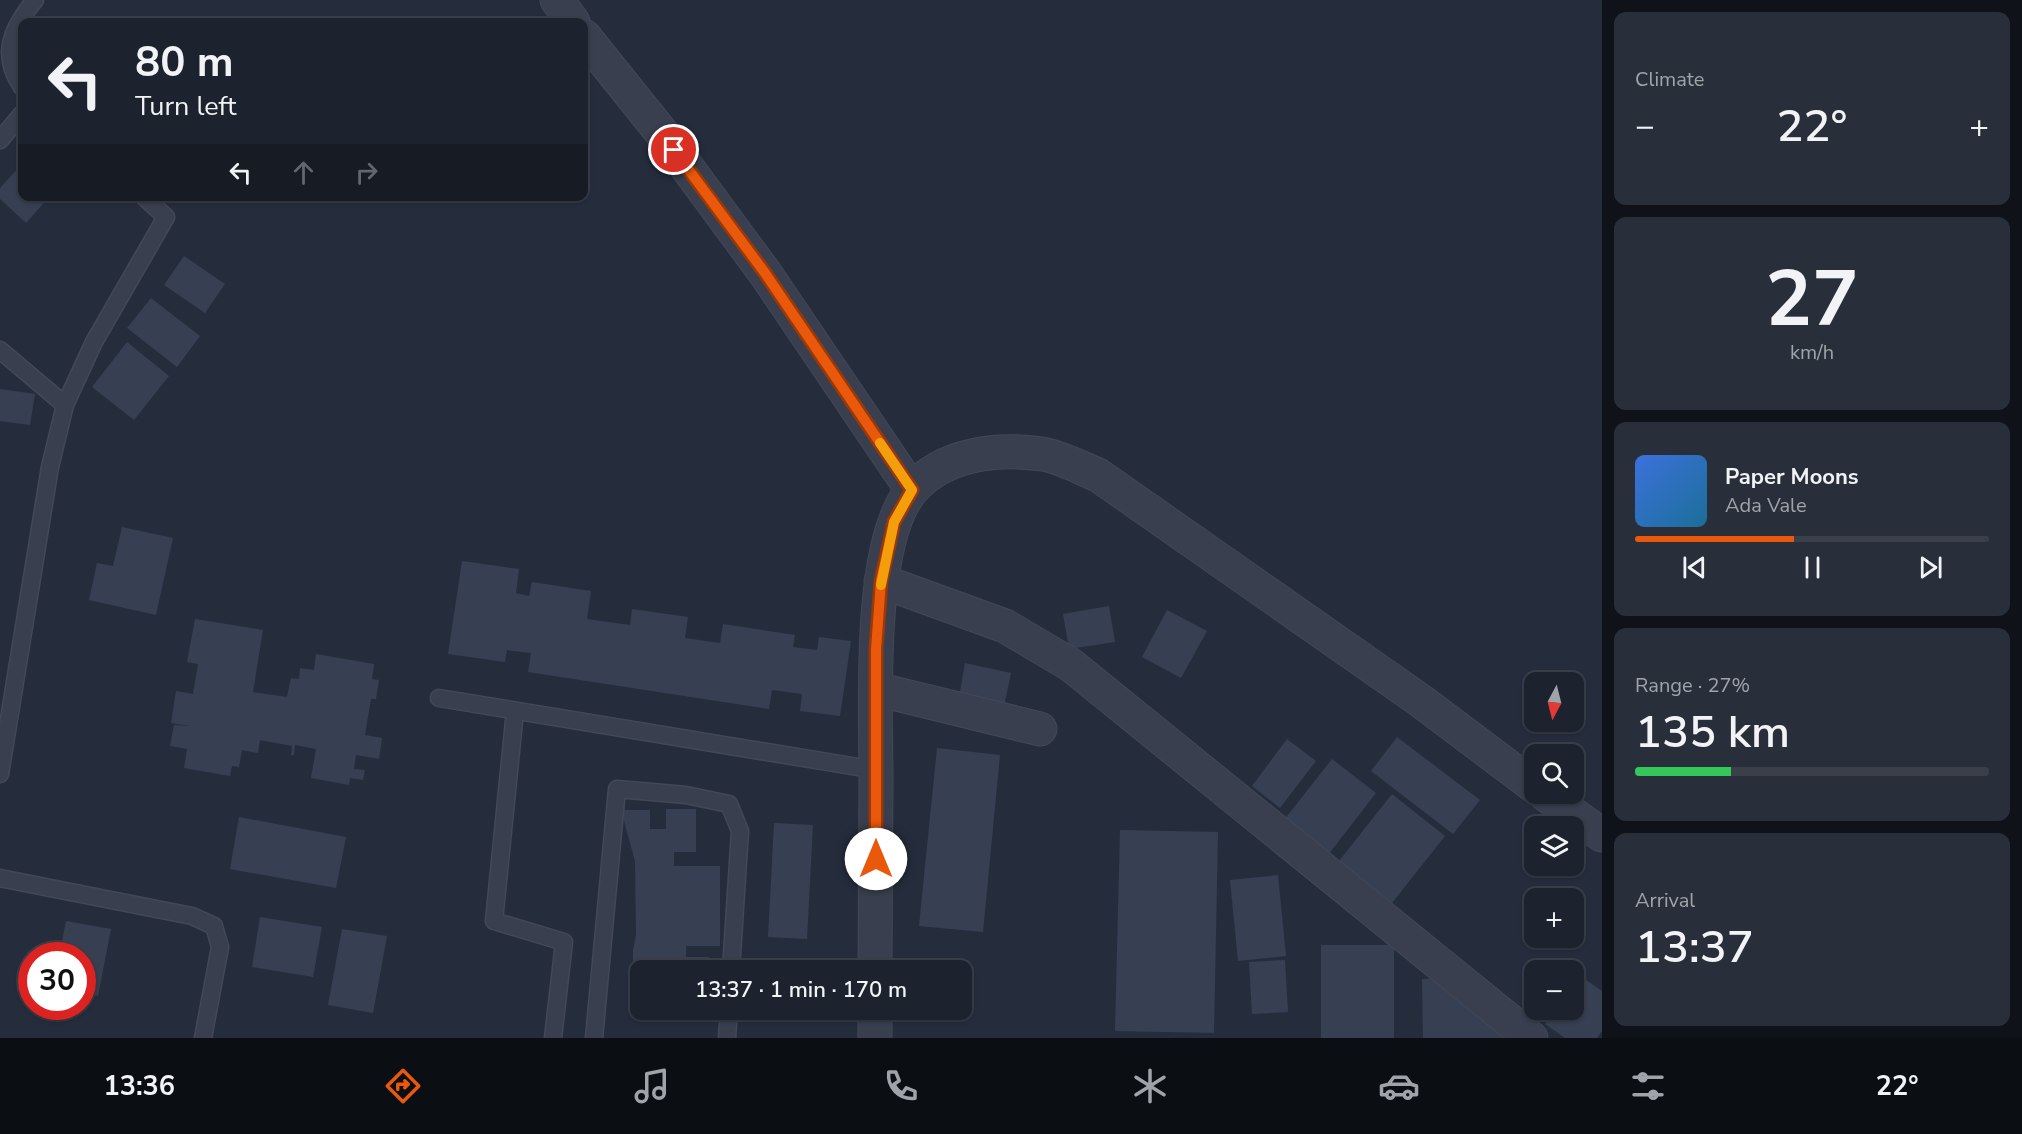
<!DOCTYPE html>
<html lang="en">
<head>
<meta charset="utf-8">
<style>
	:root { --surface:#1c222e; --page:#292f3a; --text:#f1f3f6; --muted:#a0a4aa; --line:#3a3f4a; --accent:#ea580c }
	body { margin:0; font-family:"Nunito Sans",sans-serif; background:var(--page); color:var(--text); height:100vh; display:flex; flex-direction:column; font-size:22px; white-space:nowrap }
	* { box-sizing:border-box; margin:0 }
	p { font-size:20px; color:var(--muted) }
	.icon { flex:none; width:33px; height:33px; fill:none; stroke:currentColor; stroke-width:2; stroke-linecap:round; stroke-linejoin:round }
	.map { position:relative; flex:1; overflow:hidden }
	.drawer { display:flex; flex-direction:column; gap:12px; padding:12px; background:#0f1319; width:420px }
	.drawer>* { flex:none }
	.guide { position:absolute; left:18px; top:18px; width:570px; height:183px; border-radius:12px; box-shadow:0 2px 4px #0004,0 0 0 2px var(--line); background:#1c222e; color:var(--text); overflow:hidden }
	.needle { width:39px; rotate:187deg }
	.controls { position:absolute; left:1524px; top:672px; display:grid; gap:12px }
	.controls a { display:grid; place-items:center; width:60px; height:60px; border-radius:12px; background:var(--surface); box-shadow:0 2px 4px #0004,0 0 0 2px var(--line); font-size:30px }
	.speed { position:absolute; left:18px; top:942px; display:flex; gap:12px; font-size:30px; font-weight:700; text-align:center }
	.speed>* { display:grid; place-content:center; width:78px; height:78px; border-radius:50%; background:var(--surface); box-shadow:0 2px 4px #0004,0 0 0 2px var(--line); line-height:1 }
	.speed .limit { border:9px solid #d22; background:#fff; color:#111 }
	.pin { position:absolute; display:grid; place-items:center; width:51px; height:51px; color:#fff; margin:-26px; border:3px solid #fff; border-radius:50%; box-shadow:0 2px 6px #0007 }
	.me { position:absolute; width:66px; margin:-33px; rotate:0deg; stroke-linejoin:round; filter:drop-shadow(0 0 4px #0008) }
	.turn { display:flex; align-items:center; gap:21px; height:126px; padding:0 18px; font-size:27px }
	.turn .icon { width:78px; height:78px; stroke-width:2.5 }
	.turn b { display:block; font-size:42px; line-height:51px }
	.lanes { display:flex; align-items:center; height:57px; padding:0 18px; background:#0003; justify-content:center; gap:30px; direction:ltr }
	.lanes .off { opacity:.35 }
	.big { font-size:45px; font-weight:600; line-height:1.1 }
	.drawer .widget { flex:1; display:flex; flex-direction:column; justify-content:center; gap:9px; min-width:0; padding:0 21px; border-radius:12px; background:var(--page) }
	.drawer .dial { align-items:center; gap:0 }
	.dial b { font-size:78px; line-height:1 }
	.song { display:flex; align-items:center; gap:18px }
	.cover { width:72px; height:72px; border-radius:9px; background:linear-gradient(135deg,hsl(220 70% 55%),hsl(200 70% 35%)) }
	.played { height:6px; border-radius:3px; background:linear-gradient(90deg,var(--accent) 45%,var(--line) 45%) }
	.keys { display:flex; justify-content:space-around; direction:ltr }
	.heat { display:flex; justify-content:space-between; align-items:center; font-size:33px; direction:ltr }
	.charge { height:9px; border-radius:4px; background:linear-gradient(90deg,#34c759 27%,var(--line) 0) }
	.trip { position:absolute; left:630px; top:960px; width:342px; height:60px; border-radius:12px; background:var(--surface); box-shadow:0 2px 4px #0004,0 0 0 2px var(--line); font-weight:600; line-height:60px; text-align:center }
	.tab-bar { display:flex; height:96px; justify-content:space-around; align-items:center; background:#0b0e12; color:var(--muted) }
	.tab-bar .icon { width:42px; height:42px }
	.tab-bar .on { color:var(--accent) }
	.tab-bar b { font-size:27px; color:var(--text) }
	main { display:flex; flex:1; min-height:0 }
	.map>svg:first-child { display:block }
	.building { fill:#374053 }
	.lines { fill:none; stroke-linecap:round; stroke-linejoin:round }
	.lane-casing { stroke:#424857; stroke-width:19 }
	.street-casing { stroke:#424857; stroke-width:35 }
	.lane { stroke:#393f4e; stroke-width:16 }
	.street { stroke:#393f4e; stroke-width:33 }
	.route-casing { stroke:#983908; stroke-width:15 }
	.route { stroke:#ea580c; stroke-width:10 }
	.slow { stroke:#f59e0b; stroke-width:10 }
</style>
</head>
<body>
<main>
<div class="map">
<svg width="1602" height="1038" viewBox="0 0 1602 1038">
	<rect width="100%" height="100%" fill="#252d3d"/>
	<path class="building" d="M22,164v32h28l-24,27 -26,-24v-11z
		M184,256l41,28 -20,29 -41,-28z
		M151,298l49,38 -23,31 -50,-39z
		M127,342l42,34 -35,44 -42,-33z
		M0,389l35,5 -5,31 -30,-4z
		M122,527l51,11 -17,77 -67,-15 8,-37 16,3z
		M462,561l57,8 -3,24 13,3 3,-14 59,9 -4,28 43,6 2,-16 56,8 -3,21 35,5 3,-19 72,11 -2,12 24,3 2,-13 32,4 -11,75 -40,-5 2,-17 -30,-4 -3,19 -241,-37 3,-19 -24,-3 -2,12 -57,-8z
		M1109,606l6,36 -46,7 -6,-35z
		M1167,610l40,21 -26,47 -39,-21z
		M195,619l68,11 -10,62 34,5 4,-19 8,1 1,-11 14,2 2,-16 58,10 -2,15 7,1 -3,19h-5l-6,36 17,3 -3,21 -23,-4 -2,14 11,1 -2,10 -13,-2 -1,7 -38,-7 5,-29 -21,-4 -1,10h-3l1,-9 -32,-6 -2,13 -16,-3 -3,17 -7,-1 -2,10 -46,-8 3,-19 -17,-3 4,-21 17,1 -20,-3 5,-32 17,3 5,-30 -11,-2z
		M965,663l46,10 -7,33 -45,-9z
		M1397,737l83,63 -27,34 -82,-63z
		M1287,739l29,22 -36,47 -28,-22z
		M937,748l63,7 -17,177 -64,-6z
		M1332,759l44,34 -48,62 -44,-35z
		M1392,794l53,42 -53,67 -53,-42z
		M666,809h30v43h-22v14h46v80h-34v11h23v13h-69v37h-7v-57l3,-15 -1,-74 -14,-51h29v19h16z
		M239,817l107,20 -10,51 -106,-19z
		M774,823l39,2 -6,114 -39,-2z
		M1120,830l98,2 -4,201 -99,-2z
		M1278,875l8,81 -48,5 -8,-81z
		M260,917l62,10 -9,50 -61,-10z
		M66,921l45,8 -13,67 -16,-3v-37h-23z
		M342,929l45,7 -14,77 -45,-8z
		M1321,945h73v93h-73z
		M1285,960l3,52 -36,2 -3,-52z
		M1579,975l23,16v40l-5,7h-32l-20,-14 10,-14h19v-27z
		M1448,978l71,60h-96l-1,-59z"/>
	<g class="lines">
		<g class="lane-casing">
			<path id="lane" d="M22,87c-22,-32 -11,-58 13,-87
				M0,140l22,-26
				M0,350l65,55
				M439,698l437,72
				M515,711l-21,210 70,21 -11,96
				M0,774l50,-307 15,-62 29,-63 72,-125 -23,-21
				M0,878l192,38 22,10 6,21 -17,91
				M594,1038l23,-249 69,6 43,9 11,27 -9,139
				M727,1038l2,-28"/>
		</g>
		<g class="street-casing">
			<path id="street" d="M557,0l16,22
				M584,36l77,96 104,141 147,217
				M881,581l124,45 66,39 460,373
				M876,689l164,40
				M1545,794l57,41
				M875,970c0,-63 1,-127 1,-191 0,-69 -9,-236 36,-289 32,-37 86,-42 130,-36 19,3 39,14 56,21l323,226 113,85
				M875,1038v-28"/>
		</g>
		<use href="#lane" class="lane"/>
		<use href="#street" class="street"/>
	</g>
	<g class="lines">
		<g class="route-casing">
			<path id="route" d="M674,150l91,123 147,217 -18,32 -13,59 -5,68v210"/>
		</g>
		<use href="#route" class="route"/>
		<path class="slow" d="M880,443l32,47 -18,32 -13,63"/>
	</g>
</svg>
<div class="controls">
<a><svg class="needle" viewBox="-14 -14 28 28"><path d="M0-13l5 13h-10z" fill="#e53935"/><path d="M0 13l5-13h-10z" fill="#a0a4aa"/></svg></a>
<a><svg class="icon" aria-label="search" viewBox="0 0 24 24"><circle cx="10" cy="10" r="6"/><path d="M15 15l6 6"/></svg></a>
<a><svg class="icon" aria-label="layers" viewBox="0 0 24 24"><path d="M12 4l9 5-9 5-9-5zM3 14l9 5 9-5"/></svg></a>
<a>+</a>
<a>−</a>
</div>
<div class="speed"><div class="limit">30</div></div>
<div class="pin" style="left:674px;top:150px;background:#d93025"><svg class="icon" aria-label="arrive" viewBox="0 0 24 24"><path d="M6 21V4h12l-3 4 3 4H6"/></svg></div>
<svg class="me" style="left:876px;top:859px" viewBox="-20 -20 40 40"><circle r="19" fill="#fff"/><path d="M0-13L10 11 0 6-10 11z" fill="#ea580c"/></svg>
<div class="trip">13:37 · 1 min · 170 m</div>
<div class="guide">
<div class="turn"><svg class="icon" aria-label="left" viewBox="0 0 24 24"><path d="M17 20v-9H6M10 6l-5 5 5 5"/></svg><div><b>80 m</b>Turn left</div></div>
<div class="lanes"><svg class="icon" aria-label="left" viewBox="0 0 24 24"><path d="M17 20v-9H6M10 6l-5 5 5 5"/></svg><svg class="icon off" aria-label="ahead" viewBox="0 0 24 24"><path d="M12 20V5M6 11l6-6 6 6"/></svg><svg class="icon off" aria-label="right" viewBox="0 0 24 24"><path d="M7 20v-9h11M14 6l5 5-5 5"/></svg></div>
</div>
</div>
<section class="drawer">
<div class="widget"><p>Climate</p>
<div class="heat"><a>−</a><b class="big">22°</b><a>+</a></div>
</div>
<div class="widget dial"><b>27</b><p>km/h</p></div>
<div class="widget">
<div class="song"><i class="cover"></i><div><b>Paper Moons</b><p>Ada Vale</p></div></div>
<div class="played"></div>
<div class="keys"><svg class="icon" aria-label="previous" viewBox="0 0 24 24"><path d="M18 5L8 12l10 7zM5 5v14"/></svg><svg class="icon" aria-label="pause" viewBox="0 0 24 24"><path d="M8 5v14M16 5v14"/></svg><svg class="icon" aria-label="next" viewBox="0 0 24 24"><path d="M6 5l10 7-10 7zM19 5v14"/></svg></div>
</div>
<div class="widget"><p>Range · 27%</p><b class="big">135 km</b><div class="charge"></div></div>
<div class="widget"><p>Arrival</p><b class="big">13:37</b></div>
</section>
</main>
<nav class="tab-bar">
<b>13:36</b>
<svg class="icon on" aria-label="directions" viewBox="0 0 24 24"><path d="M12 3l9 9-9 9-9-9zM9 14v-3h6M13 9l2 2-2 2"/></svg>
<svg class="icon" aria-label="music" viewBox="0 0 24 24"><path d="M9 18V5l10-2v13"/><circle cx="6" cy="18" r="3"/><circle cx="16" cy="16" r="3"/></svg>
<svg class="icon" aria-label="phone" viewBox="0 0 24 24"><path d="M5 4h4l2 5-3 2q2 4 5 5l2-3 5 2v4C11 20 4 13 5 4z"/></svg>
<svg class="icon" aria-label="climate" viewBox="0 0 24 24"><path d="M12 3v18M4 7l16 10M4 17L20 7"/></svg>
<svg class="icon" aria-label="car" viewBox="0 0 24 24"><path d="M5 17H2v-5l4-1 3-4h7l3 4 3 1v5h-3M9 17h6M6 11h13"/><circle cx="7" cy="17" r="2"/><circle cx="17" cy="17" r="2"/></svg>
<svg class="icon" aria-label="filters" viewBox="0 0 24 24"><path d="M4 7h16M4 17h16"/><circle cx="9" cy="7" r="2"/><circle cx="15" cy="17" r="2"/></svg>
<b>22°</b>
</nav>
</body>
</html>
